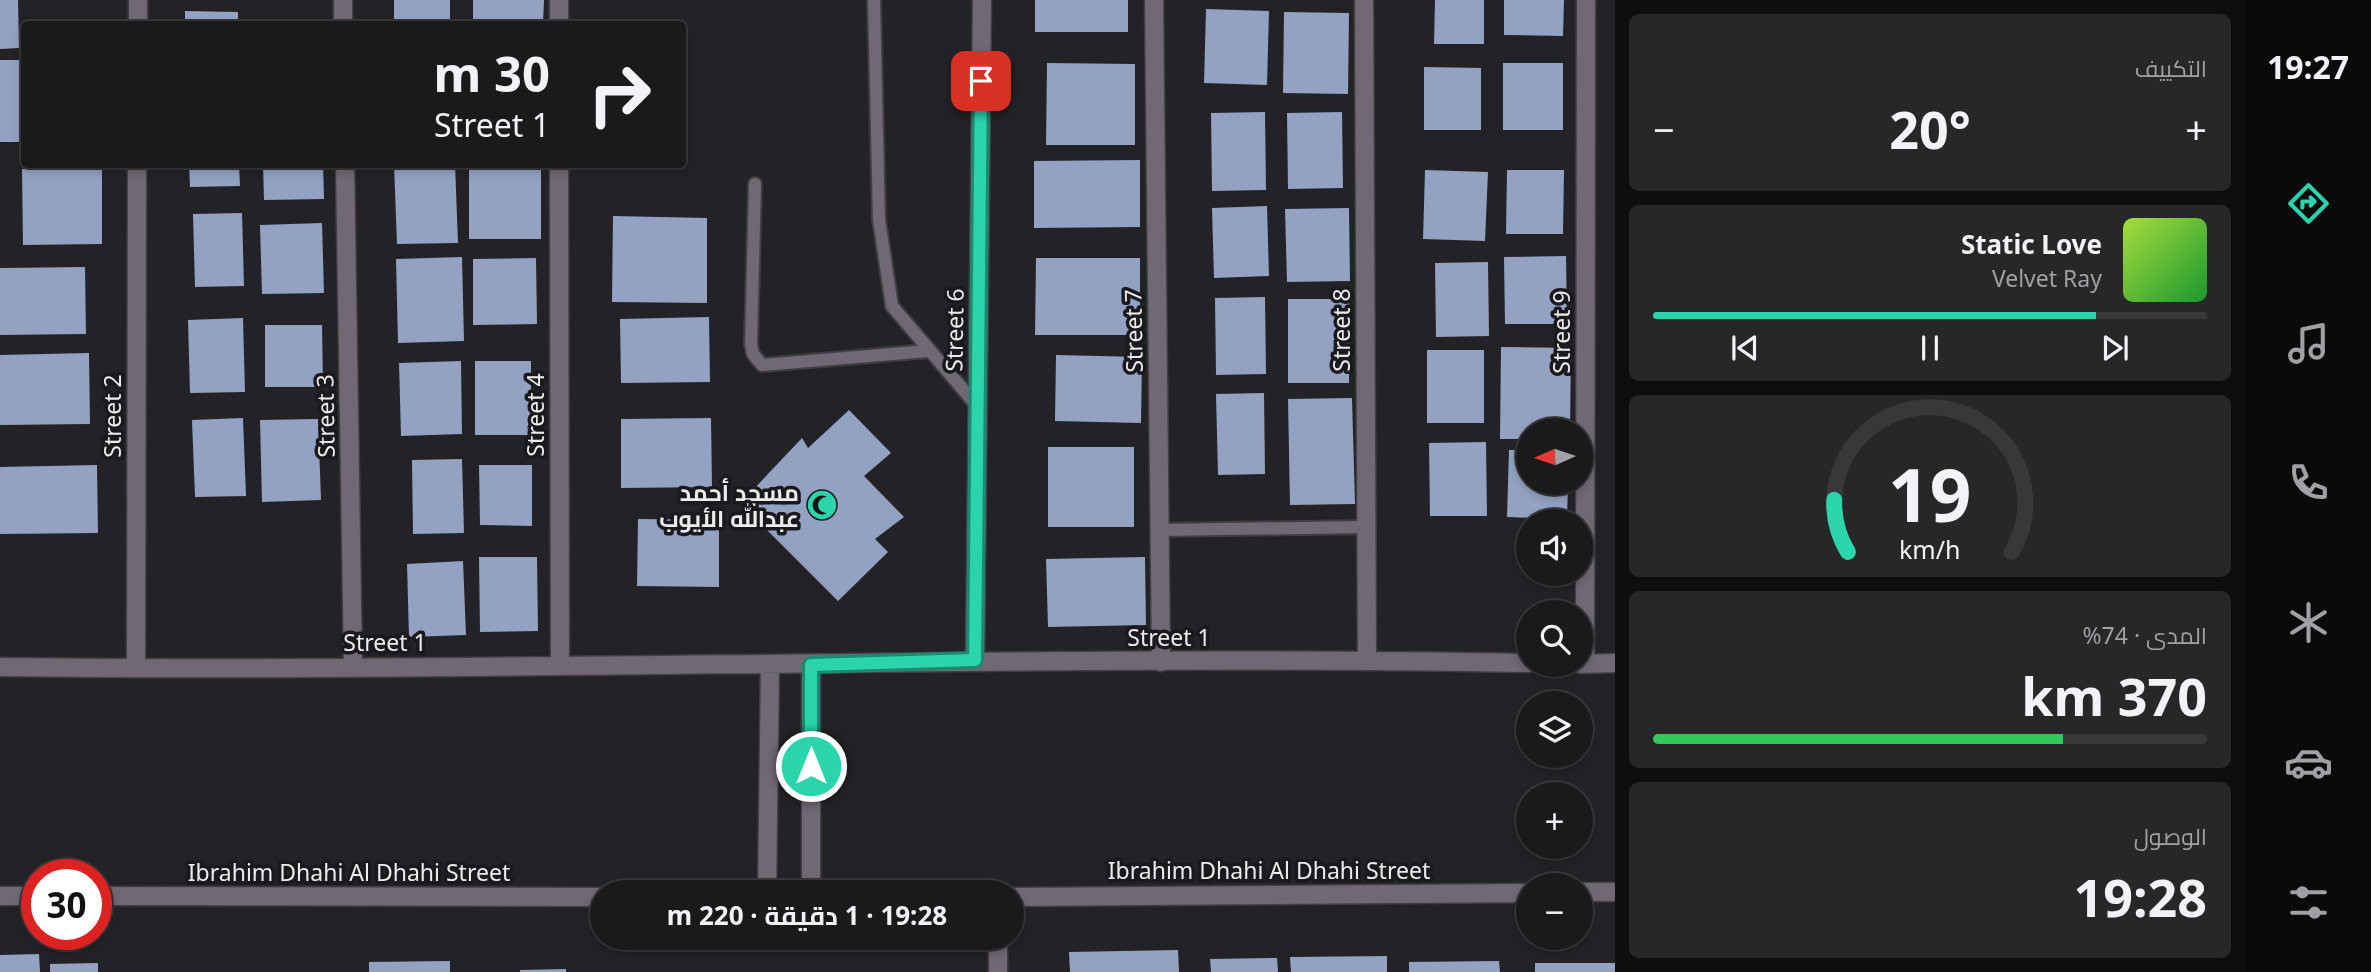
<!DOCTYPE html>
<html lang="ar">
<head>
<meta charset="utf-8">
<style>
	:root { --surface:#1a1a1d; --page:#27272a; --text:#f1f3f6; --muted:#9fa1a4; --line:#38383b; --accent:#2ad5ac }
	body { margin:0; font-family:"Noto Sans",Cairo,sans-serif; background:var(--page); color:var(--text); direction:rtl; height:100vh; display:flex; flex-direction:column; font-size:26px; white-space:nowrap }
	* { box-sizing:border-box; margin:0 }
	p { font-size:23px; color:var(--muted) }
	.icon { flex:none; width:38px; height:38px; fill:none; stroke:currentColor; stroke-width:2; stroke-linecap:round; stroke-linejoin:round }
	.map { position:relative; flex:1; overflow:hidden; direction:ltr }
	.sheet { display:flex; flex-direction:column; gap:14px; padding:14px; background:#0e0e10; width:630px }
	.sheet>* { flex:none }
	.banner { position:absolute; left:21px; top:21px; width:665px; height:147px; border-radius:7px; box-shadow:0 4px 10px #0003,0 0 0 2px var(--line); direction:rtl; background:#1a1a1d; color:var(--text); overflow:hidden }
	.needle { width:46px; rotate:267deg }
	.buttons { position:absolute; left:1516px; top:418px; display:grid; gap:14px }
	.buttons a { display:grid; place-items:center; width:77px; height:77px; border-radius:50%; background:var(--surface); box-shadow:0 4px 10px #0003,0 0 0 2px var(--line); font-size:35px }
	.speed { position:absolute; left:21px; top:859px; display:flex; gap:14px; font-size:35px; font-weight:700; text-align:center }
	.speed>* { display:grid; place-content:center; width:91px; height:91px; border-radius:50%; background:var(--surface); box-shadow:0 4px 10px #0003,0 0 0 2px var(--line); line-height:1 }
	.speed .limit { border:10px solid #d22; background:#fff; color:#111 }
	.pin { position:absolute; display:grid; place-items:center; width:60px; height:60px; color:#fff; margin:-30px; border-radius:14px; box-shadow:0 4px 10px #0006 }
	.me { position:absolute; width:77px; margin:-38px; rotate:0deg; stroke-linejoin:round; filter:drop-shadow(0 0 5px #0008) }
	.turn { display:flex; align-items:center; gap:24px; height:147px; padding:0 21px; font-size:32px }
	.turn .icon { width:91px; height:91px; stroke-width:2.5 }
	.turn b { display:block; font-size:49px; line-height:60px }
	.big { font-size:52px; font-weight:700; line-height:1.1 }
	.sheet .tile { flex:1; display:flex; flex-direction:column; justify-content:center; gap:10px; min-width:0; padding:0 24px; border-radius:10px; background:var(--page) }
	.sheet .dial { align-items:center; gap:0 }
	.dial svg { height:182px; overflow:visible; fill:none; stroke:var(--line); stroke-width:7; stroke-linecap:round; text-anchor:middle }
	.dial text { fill:var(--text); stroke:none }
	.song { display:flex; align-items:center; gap:21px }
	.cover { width:84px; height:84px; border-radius:10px; background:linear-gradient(135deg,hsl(80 70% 55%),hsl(130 70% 35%)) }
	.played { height:7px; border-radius:4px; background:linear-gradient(90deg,var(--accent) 80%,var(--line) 80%) }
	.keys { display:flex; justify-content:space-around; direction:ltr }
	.heat { display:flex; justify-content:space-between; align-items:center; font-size:38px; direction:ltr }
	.charge { height:10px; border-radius:5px; background:linear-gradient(90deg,#34c759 74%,var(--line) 0) }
	.trip { position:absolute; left:590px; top:880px; width:434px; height:70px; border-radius:35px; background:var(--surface); box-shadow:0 4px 10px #0003,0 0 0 2px var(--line); font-weight:700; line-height:70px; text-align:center; direction:rtl }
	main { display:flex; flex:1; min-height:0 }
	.tabs { display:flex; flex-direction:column; width:126px; justify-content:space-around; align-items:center; background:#0a0a0c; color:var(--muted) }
	.tabs .icon { width:49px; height:49px }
	.tabs .active { color:var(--accent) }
	.tabs b { font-size:32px; color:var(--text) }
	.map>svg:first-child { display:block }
	.building { fill:#93a2c2 }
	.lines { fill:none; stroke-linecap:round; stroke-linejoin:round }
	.service-casing { stroke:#3f3f43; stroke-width:16 }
	.minor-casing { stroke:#3f3f43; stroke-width:21 }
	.tertiary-casing { stroke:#3f3f43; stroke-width:21 }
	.service { stroke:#706875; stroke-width:12 }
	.minor { stroke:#706875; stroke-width:18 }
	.tertiary { stroke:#706875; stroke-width:18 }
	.route-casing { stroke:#1b8a70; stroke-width:18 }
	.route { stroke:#2ad5ac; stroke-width:12 }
	.labels { text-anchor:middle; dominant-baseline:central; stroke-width:7; stroke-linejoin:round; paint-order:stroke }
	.street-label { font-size:23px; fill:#ebebed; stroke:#1a1a1e }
	.poi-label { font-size:23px; font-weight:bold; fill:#ebebed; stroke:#1a1a1e; text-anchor:end }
</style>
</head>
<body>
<main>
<nav class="tabs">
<b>19:27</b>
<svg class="icon active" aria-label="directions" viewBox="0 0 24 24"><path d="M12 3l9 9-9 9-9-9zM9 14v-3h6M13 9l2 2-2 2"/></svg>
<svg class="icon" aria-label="music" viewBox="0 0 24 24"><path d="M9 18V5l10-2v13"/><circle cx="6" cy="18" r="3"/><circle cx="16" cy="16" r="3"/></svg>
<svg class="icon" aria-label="phone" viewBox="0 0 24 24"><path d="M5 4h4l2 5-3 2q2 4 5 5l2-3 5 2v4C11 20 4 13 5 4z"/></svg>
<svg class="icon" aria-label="climate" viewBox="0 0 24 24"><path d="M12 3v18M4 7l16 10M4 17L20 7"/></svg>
<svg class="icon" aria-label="car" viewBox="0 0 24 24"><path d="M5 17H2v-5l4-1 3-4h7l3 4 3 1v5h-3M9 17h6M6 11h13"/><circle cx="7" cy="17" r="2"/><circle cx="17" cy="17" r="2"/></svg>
<svg class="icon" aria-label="filters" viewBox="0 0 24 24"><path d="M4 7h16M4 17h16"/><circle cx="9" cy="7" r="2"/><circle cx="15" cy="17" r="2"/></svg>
</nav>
<section class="sheet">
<div class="tile"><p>التكييف</p>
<div class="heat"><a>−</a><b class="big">20°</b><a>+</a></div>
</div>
<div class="tile">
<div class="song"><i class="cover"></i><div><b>Static Love</b><p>Velvet Ray</p></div></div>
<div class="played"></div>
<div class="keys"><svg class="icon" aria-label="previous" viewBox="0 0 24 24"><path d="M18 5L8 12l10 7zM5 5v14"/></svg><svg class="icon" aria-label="pause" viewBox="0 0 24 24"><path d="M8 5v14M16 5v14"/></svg><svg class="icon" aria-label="next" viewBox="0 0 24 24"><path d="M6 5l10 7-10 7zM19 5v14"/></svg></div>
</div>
<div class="tile dial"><svg viewBox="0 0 100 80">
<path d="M14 69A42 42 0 1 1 86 69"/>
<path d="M14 69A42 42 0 0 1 8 46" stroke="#2ad5ac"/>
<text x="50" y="56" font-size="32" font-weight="700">19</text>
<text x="50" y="72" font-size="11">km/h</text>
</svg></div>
<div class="tile"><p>المدى · 74%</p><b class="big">370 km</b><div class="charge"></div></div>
<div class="tile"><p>الوصول</p><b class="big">19:28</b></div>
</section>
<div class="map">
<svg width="1615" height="972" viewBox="0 0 1615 972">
	<rect width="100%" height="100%" fill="#232327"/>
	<path class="building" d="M0,0h18l1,48 -19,1z
		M394,0h56v24h-56z
		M473,0h71l-1,24h-70z
		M1035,0h93v32h-93z
		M1435,0h49v44h-50z
		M1504,0h60l-1,36 -59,-1z
		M1206,9l63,2 -2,74 -63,-2z
		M185,11l53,1v12h-53z
		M1284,12l65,1 -1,81 -65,-1z
		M0,60h24v82h-24z
		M1047,63l88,1v81h-89z
		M1503,63h60v67h-60z
		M1424,67l57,1v62h-57z
		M1265,112l1,78 -54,1 -1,-78z
		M1342,112l1,76 -55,1 -1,-76z
		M1140,160v67l-106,1v-67z
		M189,164h50l1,22 -50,1z
		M263,164h60l1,35 -60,1z
		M394,164h61l3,79 -61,1z
		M469,164h72v75h-72z
		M102,168v76l-79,1 -1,-76z
		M1425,170l63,2 -3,69 -62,-2z
		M1507,170h57l-1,64h-57z
		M1267,206l2,70 -55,2 -2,-70z
		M1349,208l1,73 -63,1 -2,-73z
		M242,213l2,73 -49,1 -2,-73z
		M613,216l94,2v85l-95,-1z
		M322,223l2,70 -62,1 -2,-69z
		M1566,256l1,68h-62l-1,-67z
		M462,257l2,84 -66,2 -2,-84z
		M536,258l1,66 -64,1v-66z
		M1036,258h104v77h-105z
		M1488,262l1,74 -53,1 -1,-74z
		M85,267l1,67 -86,1v-67z
		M1265,297l1,77 -50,1 -1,-77z
		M1288,299h61v84h-61z
		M709,317l1,65 -89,1 -1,-64z
		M243,318l2,74 -55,1 -2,-73z
		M265,325h57l1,62h-58z
		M1501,347l70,1 -1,82h-42v9h-28z
		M1427,350h57v73h-57z
		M89,353l1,71 -90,1v-70z
		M1056,355l86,2 -1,66 -86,-2z
		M461,361l1,73 -61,2 -2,-73z
		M475,361h56v74h-56z
		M1264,393l1,81 -47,1 -2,-81z
		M1352,398l3,106 -65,1 -2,-106z
		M849,410l42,43 -27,23 40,41 -29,22 13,13 -50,49 -92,-92 9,-7 -4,-10 51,-54 6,10z
		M243,418l3,78 -51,1 -3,-77z
		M711,418l1,69 -91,1v-69z
		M318,419l3,81 -59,2 -2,-82z
		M1486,442l1,74h-57l-1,-73z
		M1048,447h86v80h-86z
		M1509,450h19v33h40l-1,36 -60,-2z
		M462,459l2,74 -51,1 -1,-74z
		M97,465l1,68 -98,1v-67z
		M479,465h53v61l-52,-1z
		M638,519l81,1v67l-82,-1z
		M479,557h58l1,74 -58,1z
		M1145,557l1,68 -98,2 -2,-68z
		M463,561l3,74 -57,2 -2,-73z
		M1178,950l1,22h-109l-1,-20z
		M39,954l1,18h-40v-17z
		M1387,956v16h-96l-1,-15z
		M1277,958l1,14h-67l-1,-13z
		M450,961v11h-81v-10z
		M1499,961l1,11h-91v-10z
		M98,963v9h-48v-8z
		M1535,963h80v9h-80z
		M566,969v3h-46v-2z"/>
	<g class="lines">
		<g class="service-casing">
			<path id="service" d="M874,0l5,220 13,86 86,101
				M755,184l-4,160 2,10 9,11 166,-14
				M1159,530l208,-3"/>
		</g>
		<g class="minor-casing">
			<path id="minor" d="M343,0v24
				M559,0v24
				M1154,0l7,662
				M1364,0l3,660
				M138,24v-24
				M345,164l8,502
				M559,164l1,502
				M975,660l7,-660
				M1580,664l35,-1
				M1585,664l1,-664
				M811,665v227
				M0,667c509,6 1019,-13 1528,-4
				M136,668l1,-504
				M767,892l3,-227
				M998,938v34"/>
		</g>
		<g class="tertiary-casing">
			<path id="tertiary" d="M1580,892h35
				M0,896h37
				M96,896l506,1
				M1012,897l516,-4"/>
		</g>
		<use href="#service" class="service"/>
		<use href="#minor" class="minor"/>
		<use href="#tertiary" class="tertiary"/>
	</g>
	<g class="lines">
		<g class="route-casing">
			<path id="route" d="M811,766v-101l164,-5 6,-579"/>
		</g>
		<use href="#route" class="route"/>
	</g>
	<defs>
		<g id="mosque-disc" transform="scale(1.575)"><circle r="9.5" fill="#2ad5ac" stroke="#1a1a1e"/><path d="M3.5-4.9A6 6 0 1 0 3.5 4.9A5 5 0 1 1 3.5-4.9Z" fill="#111"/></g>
	</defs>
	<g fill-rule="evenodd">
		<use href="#mosque-disc" x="822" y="505"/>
	</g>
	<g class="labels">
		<g class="street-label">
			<text transform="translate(954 330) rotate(-89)">Street 6</text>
			<text transform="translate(1341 330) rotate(-90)">Street 8</text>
			<text transform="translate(1133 331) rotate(-91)">Street 7</text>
			<text transform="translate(1561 332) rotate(-90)">Street 9</text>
			<text transform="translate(535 415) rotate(-90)">Street 4</text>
			<text transform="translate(112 416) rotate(-90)">Street 2</text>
			<text transform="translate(325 416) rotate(-91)">Street 3</text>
			<text x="1169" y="637">Street 1</text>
			<text x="385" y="642">Street 1</text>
			<text x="1269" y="870">Ibrahim Dhahi Al Dhahi Street</text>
			<text x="349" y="872">Ibrahim Dhahi Al Dhahi Street</text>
		</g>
		<g class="poi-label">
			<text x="799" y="492">مسجد أحمد<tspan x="799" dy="26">عبدالله الأيوب</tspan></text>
		</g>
	</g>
</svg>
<div class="buttons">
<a><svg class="needle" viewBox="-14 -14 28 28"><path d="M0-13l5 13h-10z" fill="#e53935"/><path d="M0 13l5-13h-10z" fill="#9fa1a4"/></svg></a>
<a><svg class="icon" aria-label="sound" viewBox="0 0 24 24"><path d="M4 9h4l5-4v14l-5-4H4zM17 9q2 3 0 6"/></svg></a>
<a><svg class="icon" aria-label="search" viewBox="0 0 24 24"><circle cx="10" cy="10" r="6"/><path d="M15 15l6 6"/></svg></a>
<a><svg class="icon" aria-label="layers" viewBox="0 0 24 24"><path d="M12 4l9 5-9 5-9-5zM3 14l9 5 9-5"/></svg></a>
<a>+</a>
<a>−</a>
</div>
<div class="speed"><div class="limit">30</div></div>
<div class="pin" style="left:981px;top:81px;background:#d93025"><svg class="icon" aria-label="arrive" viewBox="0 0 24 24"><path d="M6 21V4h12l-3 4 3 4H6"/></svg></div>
<svg class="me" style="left:811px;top:766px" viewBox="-20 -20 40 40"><circle r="17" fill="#2ad5ac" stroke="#fff" stroke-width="3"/><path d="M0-11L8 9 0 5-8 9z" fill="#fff"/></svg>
<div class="trip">19:28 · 1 دقيقة · 220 m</div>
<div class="banner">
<div class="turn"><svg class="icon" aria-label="right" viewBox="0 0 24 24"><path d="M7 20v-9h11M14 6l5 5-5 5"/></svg><div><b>30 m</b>Street 1</div></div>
</div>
</div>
</main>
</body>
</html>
